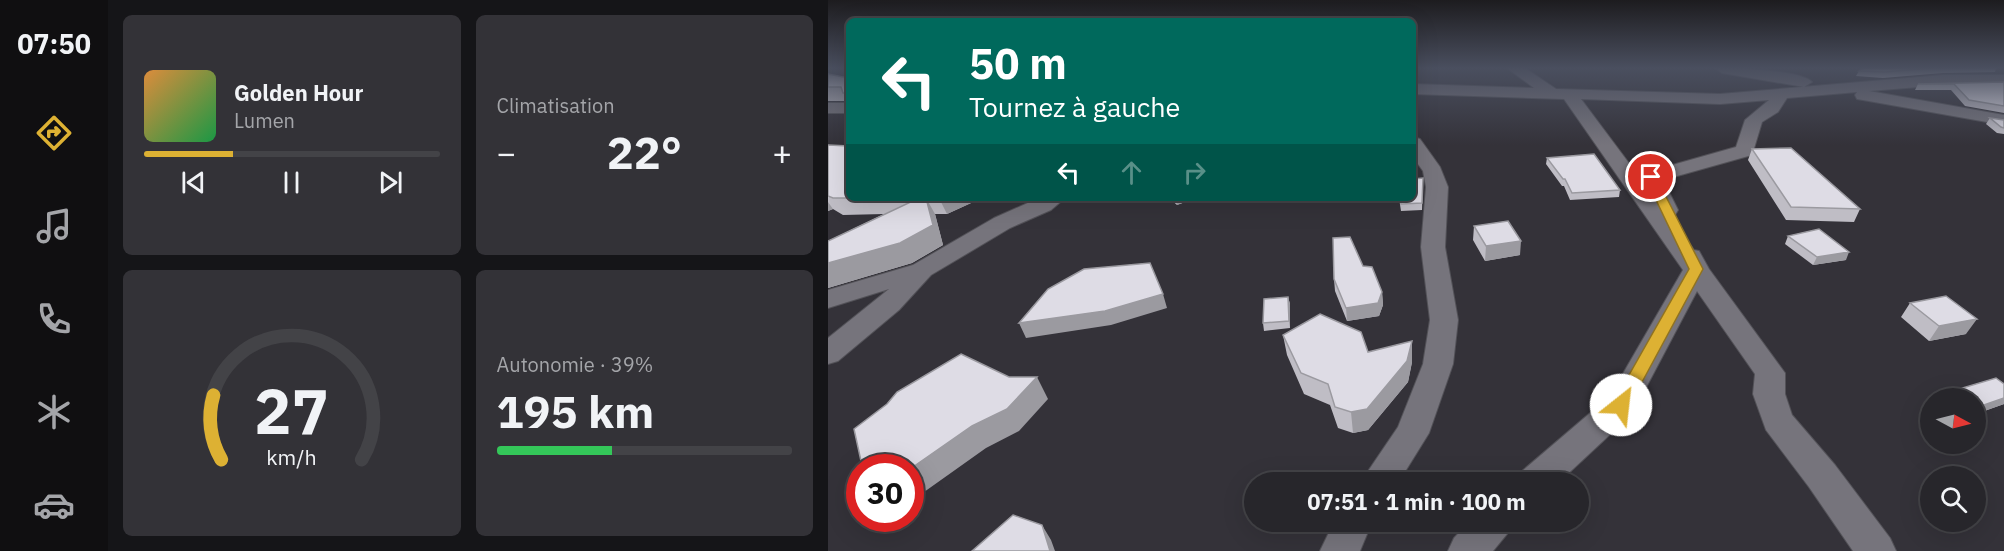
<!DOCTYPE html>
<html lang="fr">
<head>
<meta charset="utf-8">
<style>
	:root { --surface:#27262b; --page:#333237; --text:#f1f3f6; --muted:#a4a5a9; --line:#434347; --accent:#ddb133 }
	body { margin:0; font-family:"IBM Plex Sans",sans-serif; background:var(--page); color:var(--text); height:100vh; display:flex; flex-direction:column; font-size:22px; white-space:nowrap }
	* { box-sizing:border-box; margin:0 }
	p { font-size:20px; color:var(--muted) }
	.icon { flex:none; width:33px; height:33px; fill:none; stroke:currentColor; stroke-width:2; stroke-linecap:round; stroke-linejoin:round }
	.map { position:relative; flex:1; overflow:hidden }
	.drawer { display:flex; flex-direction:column; gap:15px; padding:15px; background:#151518; width:720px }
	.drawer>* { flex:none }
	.top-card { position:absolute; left:18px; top:18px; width:570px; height:183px; border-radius:9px; box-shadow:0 6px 24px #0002,0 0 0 2px var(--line); background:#00695c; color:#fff; overflow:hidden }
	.needle { width:39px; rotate:97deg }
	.controls { position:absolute; left:1092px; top:388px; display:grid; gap:12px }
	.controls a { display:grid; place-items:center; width:66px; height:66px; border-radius:50%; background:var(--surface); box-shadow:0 6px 24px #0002,0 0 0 2px var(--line); font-size:30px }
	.speed { position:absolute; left:18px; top:454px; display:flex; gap:12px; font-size:30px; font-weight:700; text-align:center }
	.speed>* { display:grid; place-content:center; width:78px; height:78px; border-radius:50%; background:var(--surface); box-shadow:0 6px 24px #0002,0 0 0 2px var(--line); line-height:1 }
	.speed .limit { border:9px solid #d22; background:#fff; color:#111 }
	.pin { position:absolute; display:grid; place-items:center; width:51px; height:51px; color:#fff; margin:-26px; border:3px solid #fff; border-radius:50%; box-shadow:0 2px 6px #0007 }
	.me { position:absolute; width:66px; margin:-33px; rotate:29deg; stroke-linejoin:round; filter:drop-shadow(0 0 4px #0008) }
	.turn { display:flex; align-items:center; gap:21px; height:126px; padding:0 24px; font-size:27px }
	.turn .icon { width:78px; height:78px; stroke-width:2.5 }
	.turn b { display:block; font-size:42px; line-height:51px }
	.lanes { display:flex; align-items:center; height:57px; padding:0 24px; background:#0003; justify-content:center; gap:30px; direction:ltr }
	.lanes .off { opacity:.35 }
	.big { font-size:45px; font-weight:700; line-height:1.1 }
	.drawer .tile { flex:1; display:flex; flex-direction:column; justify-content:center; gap:9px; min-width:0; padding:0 21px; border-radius:9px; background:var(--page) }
	.drawer .dial { align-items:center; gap:0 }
	.dial svg { height:156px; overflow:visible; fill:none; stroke:var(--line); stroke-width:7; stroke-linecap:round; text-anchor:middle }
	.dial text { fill:var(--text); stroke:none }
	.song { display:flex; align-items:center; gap:18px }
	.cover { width:72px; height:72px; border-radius:9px; background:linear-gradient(135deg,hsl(30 70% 55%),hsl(140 70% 35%)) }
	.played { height:6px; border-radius:3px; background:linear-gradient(90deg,var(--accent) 30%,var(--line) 30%) }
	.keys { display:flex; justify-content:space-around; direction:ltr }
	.heat { display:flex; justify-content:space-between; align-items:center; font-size:33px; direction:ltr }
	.charge { height:9px; border-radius:4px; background:linear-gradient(90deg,#34c759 39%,var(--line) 0) }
	.drawer .tiles { flex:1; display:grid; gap:15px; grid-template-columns:repeat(2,1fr) }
	.trip { position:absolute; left:416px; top:472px; width:345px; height:60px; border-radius:30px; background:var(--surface); box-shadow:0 6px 24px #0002,0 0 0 2px var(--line); font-weight:700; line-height:60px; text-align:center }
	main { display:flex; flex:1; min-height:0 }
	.tab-bar { display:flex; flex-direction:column; width:108px; justify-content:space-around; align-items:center; background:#100f11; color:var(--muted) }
	.tab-bar .icon { width:42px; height:42px }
	.tab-bar .active { color:var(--accent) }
	.tab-bar b { font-size:27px; color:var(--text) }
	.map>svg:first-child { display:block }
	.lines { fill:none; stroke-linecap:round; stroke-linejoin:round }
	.street-casing { stroke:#535258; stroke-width:2 }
	.street { fill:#76747c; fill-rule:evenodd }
	.wall { fill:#bfbdc5 }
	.shaded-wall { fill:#9b9aa0 }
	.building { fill:#dedce5; stroke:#9b9aa0; stroke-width:1.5 }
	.route { fill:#ddb133; stroke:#907321; stroke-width:1.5 }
</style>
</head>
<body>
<main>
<nav class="tab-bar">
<b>07:50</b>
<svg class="icon active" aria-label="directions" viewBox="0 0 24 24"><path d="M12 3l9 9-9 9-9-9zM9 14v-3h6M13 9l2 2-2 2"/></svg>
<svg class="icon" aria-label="music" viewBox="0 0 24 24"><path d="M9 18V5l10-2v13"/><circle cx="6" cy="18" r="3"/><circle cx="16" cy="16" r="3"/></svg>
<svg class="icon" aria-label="phone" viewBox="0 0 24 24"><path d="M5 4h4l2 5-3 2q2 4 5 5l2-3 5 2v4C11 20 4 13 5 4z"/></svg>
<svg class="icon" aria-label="climate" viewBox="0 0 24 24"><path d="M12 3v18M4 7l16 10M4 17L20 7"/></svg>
<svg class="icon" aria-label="car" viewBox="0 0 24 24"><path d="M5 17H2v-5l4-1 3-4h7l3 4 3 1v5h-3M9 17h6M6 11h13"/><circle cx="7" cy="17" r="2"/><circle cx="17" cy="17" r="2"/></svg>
</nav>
<section class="drawer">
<div class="tiles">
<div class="tile">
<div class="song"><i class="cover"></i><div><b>Golden Hour</b><p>Lumen</p></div></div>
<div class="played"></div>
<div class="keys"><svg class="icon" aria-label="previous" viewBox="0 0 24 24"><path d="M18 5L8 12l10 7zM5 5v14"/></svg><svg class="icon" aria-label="pause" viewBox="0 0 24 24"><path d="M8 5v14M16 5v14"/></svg><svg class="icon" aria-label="next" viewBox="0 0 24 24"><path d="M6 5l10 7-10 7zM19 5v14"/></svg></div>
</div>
<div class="tile"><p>Climatisation</p>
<div class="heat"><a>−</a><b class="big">22°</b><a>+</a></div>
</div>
<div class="tile dial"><svg viewBox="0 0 100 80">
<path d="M14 69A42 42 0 1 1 86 69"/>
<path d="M14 69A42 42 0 0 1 10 36" stroke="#ddb133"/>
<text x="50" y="56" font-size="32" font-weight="700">27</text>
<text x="50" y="72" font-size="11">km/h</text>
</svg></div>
<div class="tile"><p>Autonomie · 39%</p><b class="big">195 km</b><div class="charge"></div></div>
</div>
</section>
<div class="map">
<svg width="1176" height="551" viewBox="0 0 1176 551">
	<rect width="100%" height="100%" fill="#343239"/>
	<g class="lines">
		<g class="street-casing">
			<path id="street" d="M679,68h18l31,21 164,5 223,-19h61v10h-61l-74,6 135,24v10l-141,-25 -6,-1 -2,-4 2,-3 -70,6 -9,14 -16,10 -10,33 -89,25 15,30 -3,5 -6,1 25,34 5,1 10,18 76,104v21l7,21 43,50 55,73 6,13h-43l-44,-64 -43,-57 -13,-36 2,-20 -58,-83 -65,123 -74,69h-42l5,-11 89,-76 73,-126 -119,-171 -151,-5v-10l121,4zM753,99l139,5 49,-4 -24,20 -9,27 -92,26 -3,4 2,5z
				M887,68c17,0 87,2 97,14l-8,5 -82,-14z
				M0,103h21v10h-21z
				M585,137l7,2 20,28 8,20 -3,60 13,73 -5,44 -24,69 -31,50h-38l38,-56 25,-63 7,-44 -9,-73 5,-60 -3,-16 -10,-14z
				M211,198h26l-14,12 -41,18 -79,47 -32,35 -61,51 -10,3v-26l61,-49 -61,19v-18l85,-25 81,-47z
				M506,522h38l-12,29h-40z
				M641,522h44l-6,12 -14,17h-45l6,-13z"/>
		</g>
		<use href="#street" class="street"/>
	</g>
	<path class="wall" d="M1035,68h133l-1,4 -52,1 -60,5 -27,-2 3,-5z
		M0,74l21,4v25l-1,-2h-20z
		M1176,82v31l-39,-7 -14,-16h-36l3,-6z
		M1162,118l14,2v14l-7,-1 -11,-9z
		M0,145l21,53h133l-35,16h-12l8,31 -31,18 -84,25v-47l56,-27 -41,1 -10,-6 -5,2z
		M924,149l108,60 -6,13 -68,-2 -38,-60z
		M719,158l73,32 -1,7 -49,3 -6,-14h-2l-16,-22z
		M595,178l-1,32 -21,1 -2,-13h14z
		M341,198h27l-19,7z
		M646,226l46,29 -35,6 -12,-21z
		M960,236l58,24 -33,5 -28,-21z
		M535,266l19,26 1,13 -4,11 -32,5 -12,-30 -1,-12z
		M460,297l2,7v24l-26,3 -1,-8z
		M1082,303l56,31 -37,7 -28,-24z
		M455,335l85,17 44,10 -4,20 -40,48 -15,3 -15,-5 -8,-23 -26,-11 -17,-39z
		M1176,384v20l-28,10v-15h-20l-3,-2 6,-8z"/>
	<path class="shaded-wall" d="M98,198l9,16 8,31 -31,18 -84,25v-25z
		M111,198h43l-35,16z
		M347,198h21l-19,7z
		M0,202l5,7 -5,2z
		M693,241l-1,14 -35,6 1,-15z
		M1021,252l-3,8 -33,5 4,-8z
		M554,292l1,13 -4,11 -32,5 -1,-13z
		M335,294l4,14 -56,17 -85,13 -7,-15z
		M460,297l2,7v24l-1,-7z
		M1149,319l-11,15 -37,7 10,-15z
		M584,341v21l-4,20 -40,48 -15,3 -2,-21z
		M209,377l11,22 -29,32 -33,17 -76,54v-33z
		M1176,398v6l-28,10 5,-8z
		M214,525l9,15 4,11h-5z"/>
	<path class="building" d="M1035,68h69l-47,4 -26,-1z
		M0,74l21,4v15h-6l-2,-6h-13z
		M1176,82v24l-35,-6 -15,-16h-36z
		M1162,118l14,2v8l-3,-1z
		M0,145l21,1v52h17h-33l-5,-2z
		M963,148l69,61 -69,-2 -39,-58z
		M766,154l26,36 -48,3 -7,-14h-2l-16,-21z
		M595,178l-1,25 -21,1 -1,-6h13v-19z
		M91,198h7l7,27 -33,18 -72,20v-22z
		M680,221l13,20 -35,5 -12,-20z
		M991,229l30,23 -32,5 -29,-21z
		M522,237l13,29 9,1 10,25 -4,11 -32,5 -12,-29 -1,-41z
		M322,263l13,31 -58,17 -86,12 29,-34 36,-20z
		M1118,296l31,23 -38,7 -29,-23z
		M460,297l1,24 -26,2 1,-24z
		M492,314l41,18 7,20 44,-11 -5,20 -40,48 -16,3 -16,-5 -7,-23 -27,-11 -18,-38z
		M133,354l48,23h28l-30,32 -35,17 -62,43v-1h-40l-9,-7 -7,-32 33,-25 10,-12z
		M1168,378l8,6v14l-23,8 -5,-4v-3h-4l-13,-10z
		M185,515l29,10 8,26h-78z"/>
	<linearGradient id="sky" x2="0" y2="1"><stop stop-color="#1d1c1f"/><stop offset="0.47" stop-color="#4a4f5f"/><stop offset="1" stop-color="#4a4f5f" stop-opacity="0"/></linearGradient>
	<rect width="1176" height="145" fill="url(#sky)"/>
	<path class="route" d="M823,174l5,3 47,92 -76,141 -6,2 -6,-2 -3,-5 77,-136 -44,-92z"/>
</svg>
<div class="controls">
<a><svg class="needle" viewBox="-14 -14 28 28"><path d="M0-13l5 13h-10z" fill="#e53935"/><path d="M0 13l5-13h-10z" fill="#a4a5a9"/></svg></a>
<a><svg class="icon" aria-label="search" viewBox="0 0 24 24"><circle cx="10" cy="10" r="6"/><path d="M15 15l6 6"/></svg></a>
</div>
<div class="speed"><div class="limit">30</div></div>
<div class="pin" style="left:823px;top:177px;background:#d93025"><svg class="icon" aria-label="arrive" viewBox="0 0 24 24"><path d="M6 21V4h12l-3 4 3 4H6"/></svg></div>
<svg class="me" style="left:793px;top:405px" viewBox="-20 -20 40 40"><circle r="19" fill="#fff"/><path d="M0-13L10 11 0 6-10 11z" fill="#ddb133"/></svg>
<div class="trip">07:51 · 1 min · 100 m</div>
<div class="top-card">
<div class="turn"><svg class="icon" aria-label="left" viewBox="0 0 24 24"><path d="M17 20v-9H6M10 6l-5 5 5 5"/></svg><div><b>50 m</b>Tournez à gauche</div></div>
<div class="lanes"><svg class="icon" aria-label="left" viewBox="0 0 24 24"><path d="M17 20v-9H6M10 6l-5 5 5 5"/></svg><svg class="icon off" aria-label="ahead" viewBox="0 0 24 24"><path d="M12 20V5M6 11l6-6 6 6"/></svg><svg class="icon off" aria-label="right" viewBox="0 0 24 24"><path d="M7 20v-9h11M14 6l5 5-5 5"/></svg></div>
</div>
</div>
</main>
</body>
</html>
